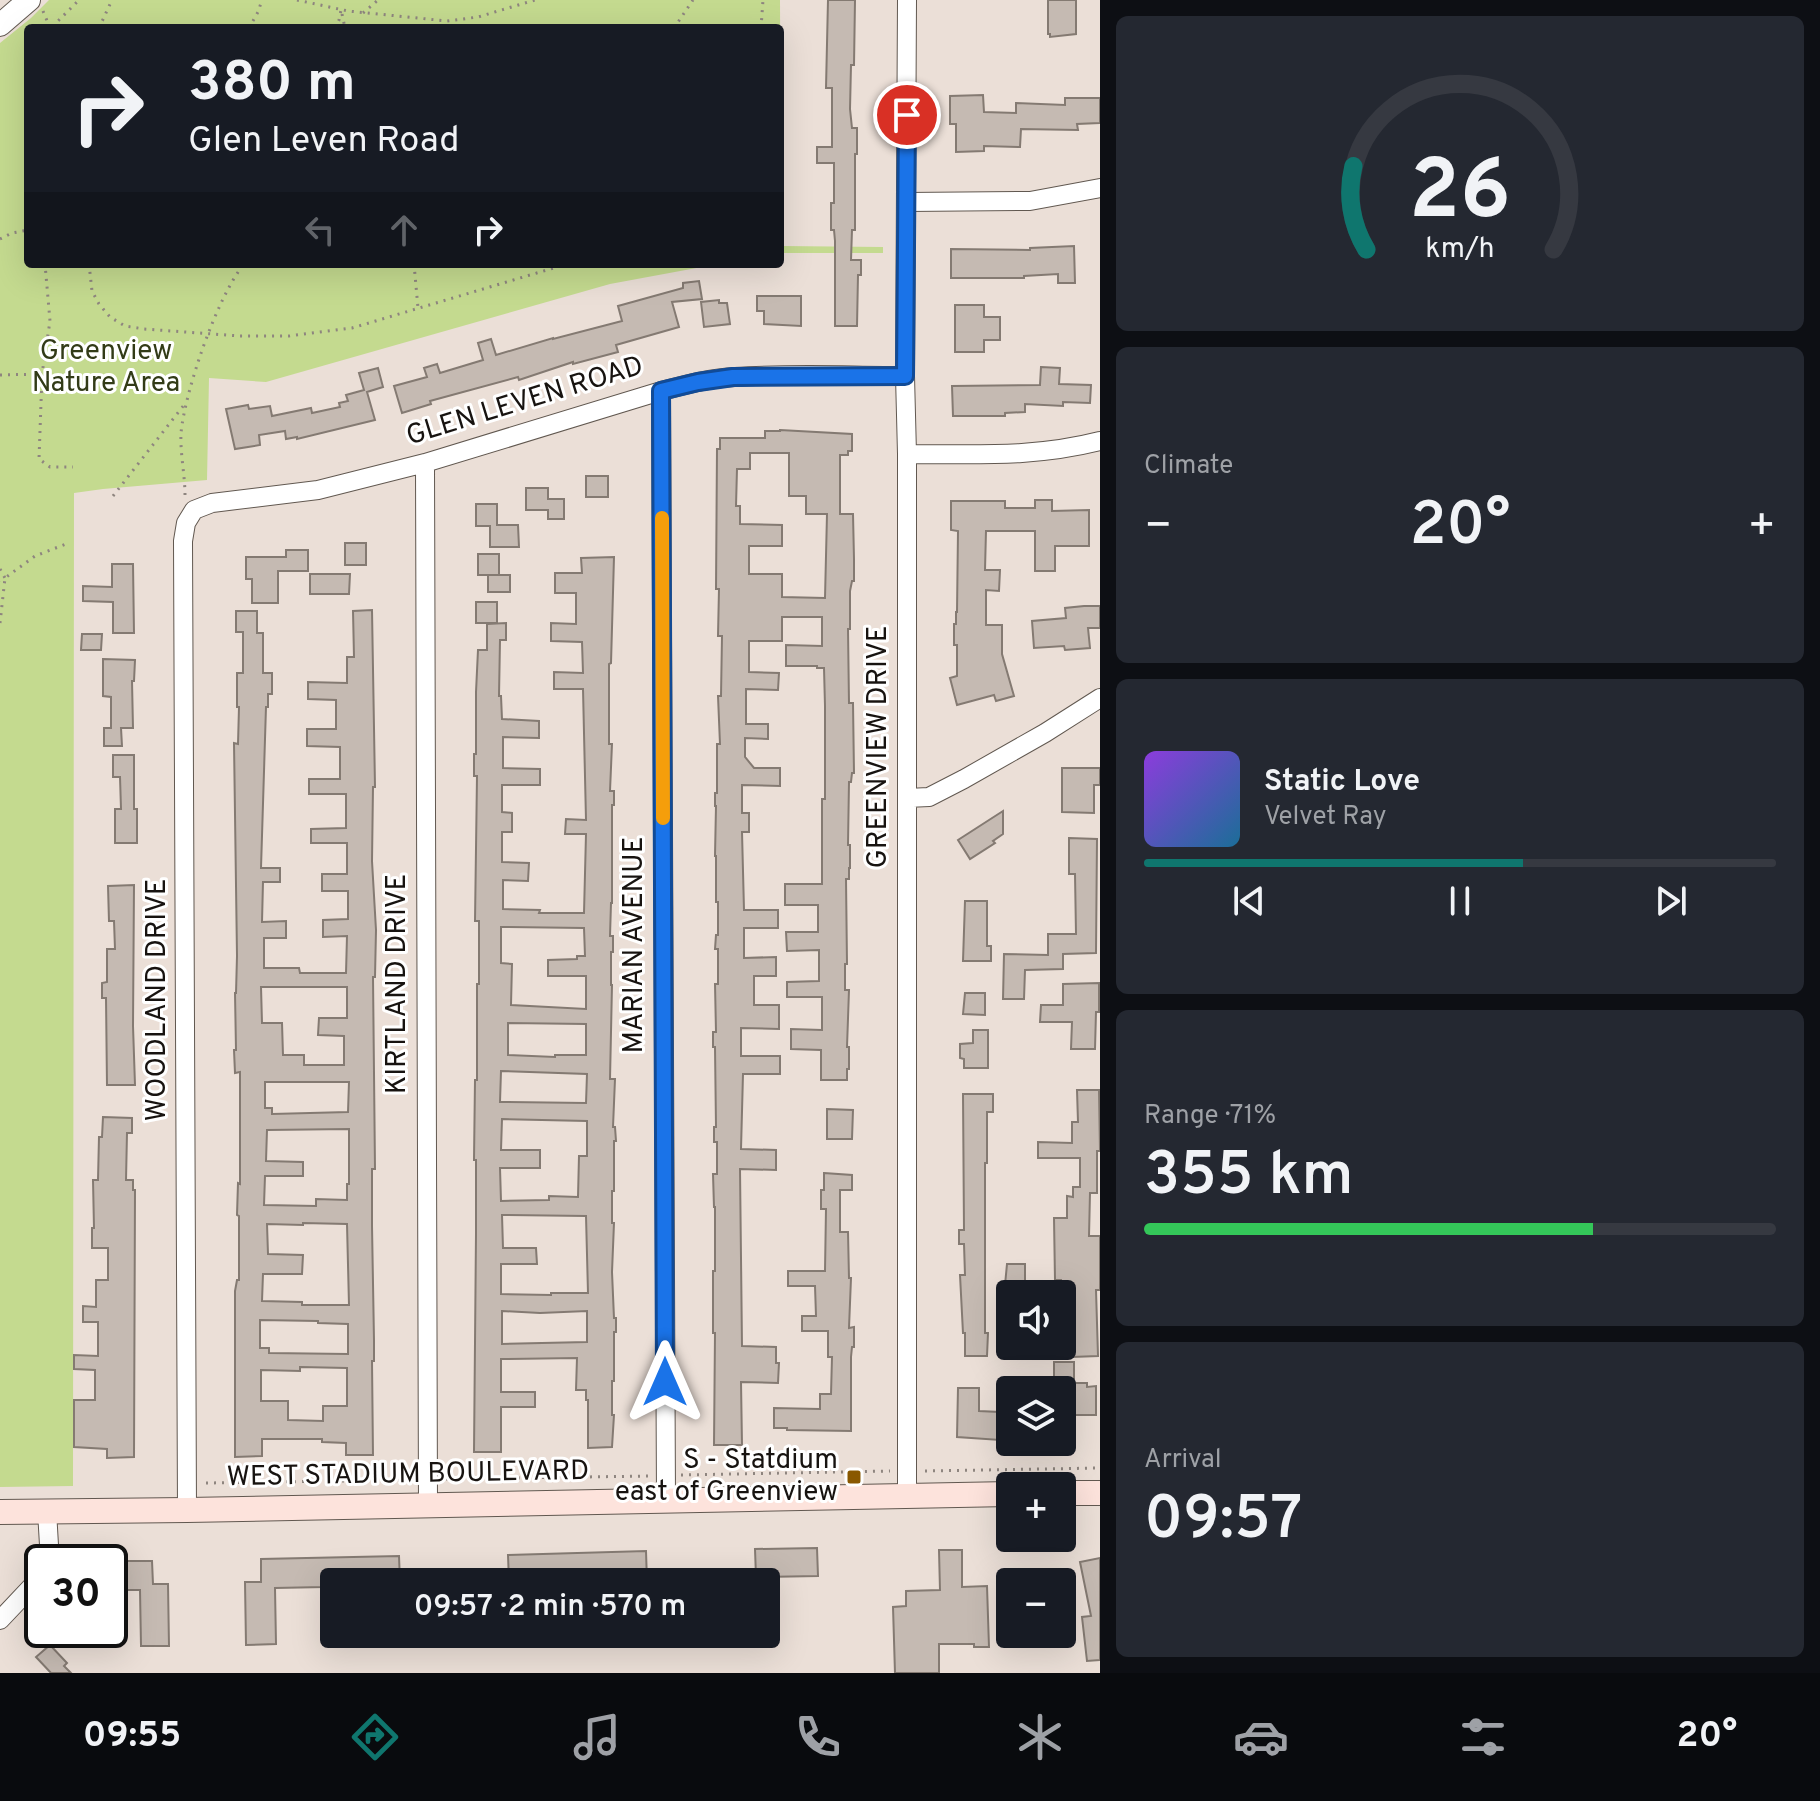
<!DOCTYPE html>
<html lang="en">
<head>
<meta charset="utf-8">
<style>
	:root { --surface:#171b24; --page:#242831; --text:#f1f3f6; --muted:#9ea1a6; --line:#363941; --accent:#0f766e }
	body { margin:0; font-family:Overpass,sans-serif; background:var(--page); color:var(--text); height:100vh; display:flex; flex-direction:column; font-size:30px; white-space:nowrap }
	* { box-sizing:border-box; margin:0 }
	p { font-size:26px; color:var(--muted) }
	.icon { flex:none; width:44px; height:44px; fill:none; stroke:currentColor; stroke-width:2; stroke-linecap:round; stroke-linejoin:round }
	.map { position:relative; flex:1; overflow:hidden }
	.drawer { display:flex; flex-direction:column; gap:16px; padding:16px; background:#0d0f14; width:720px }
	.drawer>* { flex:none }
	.top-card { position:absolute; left:24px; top:24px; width:760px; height:244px; border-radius:8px; box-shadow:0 8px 32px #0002; background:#171b24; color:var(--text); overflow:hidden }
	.controls { position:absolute; left:996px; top:1280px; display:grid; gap:16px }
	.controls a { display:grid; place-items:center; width:80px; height:80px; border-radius:8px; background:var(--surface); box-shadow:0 8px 32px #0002; font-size:40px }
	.speed { position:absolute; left:24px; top:1544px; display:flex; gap:16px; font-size:40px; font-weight:700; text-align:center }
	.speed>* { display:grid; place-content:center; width:104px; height:104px; border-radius:50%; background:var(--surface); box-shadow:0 8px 32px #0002; line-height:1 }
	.speed .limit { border:4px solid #111; border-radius:12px; background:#fff; color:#111 }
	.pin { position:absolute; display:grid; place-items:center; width:68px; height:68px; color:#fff; margin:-34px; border:4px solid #fff; border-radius:50%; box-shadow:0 2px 8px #0007 }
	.me { position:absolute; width:88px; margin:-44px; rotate:0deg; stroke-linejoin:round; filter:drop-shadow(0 0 6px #0008) }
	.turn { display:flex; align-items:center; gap:28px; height:168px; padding:0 32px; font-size:36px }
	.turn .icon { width:104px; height:104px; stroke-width:2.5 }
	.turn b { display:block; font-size:56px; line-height:68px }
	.lanes { display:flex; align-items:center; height:76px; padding:0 32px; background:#0003; justify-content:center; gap:40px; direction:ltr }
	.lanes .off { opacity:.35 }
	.big { font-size:60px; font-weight:600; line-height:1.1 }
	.drawer .widget { flex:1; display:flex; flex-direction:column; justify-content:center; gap:12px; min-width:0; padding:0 28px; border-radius:12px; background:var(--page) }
	.drawer .dial { align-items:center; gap:0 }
	.dial svg { height:208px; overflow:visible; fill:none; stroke:var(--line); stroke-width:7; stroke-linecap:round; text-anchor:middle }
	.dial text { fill:var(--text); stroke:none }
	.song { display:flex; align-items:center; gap:24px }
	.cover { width:96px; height:96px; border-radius:12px; background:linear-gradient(135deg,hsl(270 70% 55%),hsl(200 70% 35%)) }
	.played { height:8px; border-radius:4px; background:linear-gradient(90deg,var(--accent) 60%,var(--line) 60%) }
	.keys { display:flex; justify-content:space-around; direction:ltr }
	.heat { display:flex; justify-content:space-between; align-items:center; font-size:44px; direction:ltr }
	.charge { height:12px; border-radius:6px; background:linear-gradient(90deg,#34c759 71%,var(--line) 0) }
	.trip { position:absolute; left:320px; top:1568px; width:460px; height:80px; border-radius:8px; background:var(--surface); box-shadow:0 8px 32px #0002; font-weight:600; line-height:80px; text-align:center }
	.menu { display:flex; height:128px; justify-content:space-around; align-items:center; background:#090b0e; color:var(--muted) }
	.menu .icon { width:56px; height:56px }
	.menu .selected { color:var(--accent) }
	.menu b { font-size:36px; color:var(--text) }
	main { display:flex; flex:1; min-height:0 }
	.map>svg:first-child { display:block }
	.green { fill:#c4da8f }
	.building { fill:#c5bab2; stroke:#847a72; stroke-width:2; fill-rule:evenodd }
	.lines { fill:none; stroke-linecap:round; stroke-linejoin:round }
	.minor-casing { stroke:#615850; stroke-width:20 }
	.tertiary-casing { stroke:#615850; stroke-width:24 }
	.secondary-casing { stroke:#615850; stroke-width:26 }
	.path { stroke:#8e857f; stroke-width:3; stroke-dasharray:2 6; stroke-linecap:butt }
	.minor { stroke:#fff; stroke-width:18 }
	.tertiary { stroke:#fff; stroke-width:22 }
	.secondary { stroke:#fde3dc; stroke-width:24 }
	.route-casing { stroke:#114b97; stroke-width:20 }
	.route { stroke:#1a73e8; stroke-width:14 }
	.slow { stroke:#f59e0b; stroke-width:14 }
	.poi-dot { fill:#895800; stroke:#fff; stroke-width:3 }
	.labels { text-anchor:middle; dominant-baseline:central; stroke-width:6; stroke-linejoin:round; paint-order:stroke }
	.park-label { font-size:28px; fill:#323b17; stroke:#fff }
	.street-label { font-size:28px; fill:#171310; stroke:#fff }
	.poi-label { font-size:28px; fill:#171310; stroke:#fff; text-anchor:end }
</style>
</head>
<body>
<main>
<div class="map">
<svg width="1100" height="1673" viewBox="0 0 1100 1673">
	<rect width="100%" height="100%" fill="#ebdfd7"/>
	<path class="green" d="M49,0h731l1,246 102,1v6h-103v-225h-752v236h690l-108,20 -344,98 -57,-4 -2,102 -104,9 -29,4 -1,993 -73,1v-1444l31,-25z"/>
	<path class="building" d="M828,0h27l-1,65h-3l-1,44 2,19h5v26h-2v76h-3l-1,30h10v15h-3l-1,51h-22v-85l-1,-11h-3v-27h3v-40h-17v-16h15v-59h-6z
		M1048,0h28v34l-26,3v-3h-2z
		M983,95l1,17 32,1v-10l49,2v-7h35v25l-23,1 1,6 -57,-1 -1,18 -36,-1v5l-28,1v-28h-6v-28z
		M1074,246l1,37h-17v-9l-34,2v2h-73v-29l79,1v-2z
		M699,281l3,18 -30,3 7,25 -63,18 2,7 -45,12v-2l-54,18 -1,-3 -88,24 1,3 -29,9 -8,-27 33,-9 -3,-9 13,-4 3,9 43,-13 -5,-17 13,-4 5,16 57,-17v1l69,-18 -4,-15 65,-18v-5z
		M757,296h44v30l-37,-2v-13h-7z
		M719,300v3h8l3,21 -26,3 -3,-25z
		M955,305h29v12h16v23h-16v12h-29z
		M1041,367l19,1 -1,16 32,1 -1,18 -27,-1v4l-38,-2v8l-20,1v3h-52l-1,-30 88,-1z
		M378,368l5,19 -16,5 8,28 -78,19v-2l-11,2 -1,-8 -26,4 1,10 -25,4 -9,-40 22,-4 1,4 21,-3 2,10 39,-8 1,5 28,-6 -1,-4 9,-2 -2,-6 18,-5 -5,-17z
		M780,430l72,4v17h-4v4h-8v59h13l1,45v22h-2l-2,10v38h-2l1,74h4l1,70h-2l-1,9h-2l-1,63h2v23h-1v11h-3l1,85h-2v26h4l-2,57h2v22h-2v11h-26v-30l-30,-1v-20l31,1v-33h-35v-15l32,-1v-31l-32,1 -1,-19h32v-27h-33v-21h37v-85h3v-93l-1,-38h-7v-2h-31v-21l36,1v-29h-40v24h-33v31l30,1 -1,17 -32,-1v35h22v15l-23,-1v19l9,11h26v18l-38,-1v28h7v19h-7l2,78h34v18h-34v30l32,-1v19h-22v29h25v24l-38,-1v28h39v18h-37l-2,75 35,1v20l-36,-1 2,177 34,1v16h3l-1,20 -37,-1 1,63h-28l1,-112h-2v-62h2v-64h-1l-1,-33h4v-32h-3v-15h2l-1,-80h-2v-15h3l-1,-48h3v-35h-3l1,-14h2v-33h-2v-46h-1l1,-50h-1v-13h2v-49h3l-2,-48h3l1,-60h-4l1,-47h-3l1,-140h3v-11h45v-7h15zM750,453h39v43h17v18h21l-2,84 -43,-1v-23h-33v-28h33v-21l-42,-1v-18h-4l1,-37h13z
		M586,476h22v21h-22z
		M526,488h22v11h16v20h-16v-9h-22z
		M1035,500h17v11l37,-1v36h-34v25h-20v-40h-49l-1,39h15l-1,21 -13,-1v35h16v29l12,42 -18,5 -2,-6 -37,10 -7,-27 7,-2v-31h-3v-21h2v-12h1l1,-81 -7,-1v-29h54v7h30z
		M476,504h21v21h21l1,22h-29v-21h-14z
		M345,543h21v22h-21z
		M286,550h22v21h-30v32h-26v-24h-6v-22h40z
		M478,554h21v21h-21z
		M614,557l-3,106 -2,1v80h3l-2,47h4v14h-2v98h-1l-1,33h3v16h-2v33h1l-2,94h5l-2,48h2l1,14h-2v50h-2v32h2l-2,49 2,46h2v14h-2v49h-2v34h2l-2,32 -24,1v-48h-2v-10h-10l1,-32 -76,1v33h34v15h-34v45h-27l2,-218v-74h-2l1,-80h2v-96h2v-63h-4l2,-145h-3v-22h2v-62l2,-42h9v-26l19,-1v17h-6l-1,56h2l1,23 37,2v17l-36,-1v31l37,1v16h-38v27l10,1v19h-10v30l27,1 -1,18 -25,-1v29l37,1 -1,3h45l2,-79h-21l1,-15 20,1 -3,-131h-29v-17l29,1 -1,-31 -31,-1v-18l25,1v-31h-21v-20h27l-1,-15zM501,927l83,1 1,28h-8v3l-29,1v16h38v33l-75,-4 1,-41 -11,-1zM508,1023l78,1v31h-31v2l-47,-2zM501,1071l86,3 -1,29 -86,-1zM502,1119l85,2v35h-8l-1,41 -29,-1v4l-48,1 -1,-33h40v-18h-39zM502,1215l84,1 2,77h-37v2l-50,-1v-30h36l-1,-16h-33zM502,1311l38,2 47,-2v31l-85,2z
		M112,564h21l1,69h-21v-31l-30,-1v-15l29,1z
		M310,574h40l-1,20h-39z
		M488,575h22v17h-22z
		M476,602h21v21h-21z
		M1084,606h16v22h-12l2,20 -25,2 -1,-4 -30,2 -2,-27 34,-3 -1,-10z
		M372,610l3,177h-2l-1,74 4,69 -1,47h-2l2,192h-3v57l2,114v21h-2l1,94h-27v-12l-24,-1v-3h-60v17l-27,1v-166l2,-11h2v-64l-2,-1 1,-32 2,1v-112l-5,1 -1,-23h2l-1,-57h1l1,-37 -3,-213 4,1 1,-37h-2v-34h6v-41h-7v-21h21v22h6v40h9v21h-4v13h-2l-5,161h19v14h-17l-1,40 24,-1v17h-22v30h35l1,5h46l1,-37 -24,1v-17l25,-1v-28h-26v-17h25v-31h-36v-14l35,-1v-34h-37v-15h31v-32l-33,-1v-17h29v-29l-28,-1v-17l39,1v-26h7l-1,-46zM261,987h86v31h-28l-1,17 26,1v29h-40v-10h-21l-1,-32h-20zM265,1082h84l-1,30 -76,2v-6h-7zM349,1129v55h-2v16l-31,-1v7l-52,-1 1,-29h38v-14l-37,-1 1,-31zM303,1223l44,1 2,81h-47v-3l-40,-1 1,-27h39l1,-19 -35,-1 -1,-30 36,1zM260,1320l58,1v2l30,1v30l-79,-1v-5h-9zM300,1367l47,1v38h-24v15l-35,-1v-19h-27v-31l39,1z
		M82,634h20l-1,16h-20z
		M103,659l32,1 -1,21h-2l1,47h-12l1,18h-18v-18h7v-31l-8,-1z
		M113,755h21v54h3v34h-22v-34h6l-1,-32h-7z
		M1062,768h38v17h-6v28l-32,-1z
		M1003,811v23l-10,7 2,2 -25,16 -12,-19z
		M1069,838l28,1 -1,114 -33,1v15l-38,1 -1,29h-21l1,-45 44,1v-21h28l-1,-60h-6z
		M134,885l-1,141 2,59h-28l-1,-87h-4v-15l5,-1v-33h8l-1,-28h-5l-1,-35z
		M965,901h22v45h4v15h-28z
		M1099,983v29h-3l-1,37h-24l1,-27h-32l1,-17h22v-21z
		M965,993h20v22l-22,-1z
		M973,1030h15v38h-24v-9l-4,-1v-14l13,-1z
		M1077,1090h22l1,61h-3v42h-7l-1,43h11v54h-4l2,66 -26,1 -1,-52h-9l-1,-25h-6l-1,-62h13v-22l6,1v-10h7v-29h-42v-16l34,1v-21h6z
		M963,1094h30v18h-6v51h-2v170h3l-1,23h-22v-23h-2l-3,-58h5l-1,-31h-5v-14h5z
		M827,1109l26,1 -1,29h-25z
		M103,1117l29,1v15h-5l-1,47h7v10h2l-1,267 -27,1v-9l-33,-2v-47h21v-30l-21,-1v-14l24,1v-34h-15v-16l13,1v-27h12v-32h-16v-20h2l-1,-48h5l1,-43h3z
		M824,1173l28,2v15h-12v42h8l1,46h2l-2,50 5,-1v20h-2l-1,10v74l-64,-1v-2h-13v-20l46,1v-15h11l1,-37h-4v-26h-26v-15h14l-1,-30h-27v-15h37l1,-62h-5v-19h3z
		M1007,1264h18v21h-20z
		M1054,1362h20v21h13v4l9,-1v29h-24v-25h-18z
		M958,1388h21v23l21,1v28l-43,-3z
		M817,1548l1,28 -62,1 -1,-28z
		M939,1550h23v37l25,-1 2,61h-15v-3h-35v29h-44l-2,-66 13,-1v-15l34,-1z
		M646,1551l1,31h-13v-2l-125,2 -1,-27z
		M399,1556l1,26h-76v5l-49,1 1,56 -30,1 -1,-63h16v-23z
		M1100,1558v102l-13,1 -5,-44 9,-1 -11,-54z
		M110,1561h42l1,23h15l1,62h-28l-1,-56h-30z
		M50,1645l17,18 -3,3 7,7h-20l-15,-16z"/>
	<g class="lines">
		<g class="minor-casing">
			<path id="minor" d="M907,202l123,-1 70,-13
				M661,391l5,1108
				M907,454c67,0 127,4 193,-13
				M425,463l3,1042
				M907,798l22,-1 35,-18 81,-46 55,-35
				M907,1495v-1041l-2,-78 2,-376
				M187,1510l-4,-969 3,-18 8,-13 18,-7 106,-13 107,-27 236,-72c24,-6 49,-13 74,-14 57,-4 114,-1 170,-1
				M45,1562l4,-17 -2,-34
				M0,1620l34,-36 8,-16"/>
		</g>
		<g class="tertiary-casing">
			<path id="tertiary" d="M0,25l29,-25"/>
		</g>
		<g class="secondary-casing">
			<path id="secondary" d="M1062,1493h38
				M0,1512l187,-2 823,-16"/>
		</g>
		<path class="path" d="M297,0l51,11 99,10 31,-4 57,-17
			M43,11l7,17
			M363,13l15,-13
			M342,14l3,14
			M55,28l3,-7 21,-21
			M99,28l13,-28
			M249,28l9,-16 4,-12
			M335,28l4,-8 2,-10
			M674,28l19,-28
			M761,28l2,-28
			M0,239l12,-6 16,-3
			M89,264l3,27 7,13 11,13 15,9 19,3 96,7h49l63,-8 215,-64
			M414,264l4,44
			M0,375l42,-1 8,-53 -5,-57
			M42,375l-3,84 11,8h23
			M185,495c0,-20 -5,-42 -4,-62 4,-42 36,-136 63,-169
			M113,496l71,-91
			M0,569l5,9 -5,3
			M0,623l5,-45 30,-22 31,-12
			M925,1471l175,-3
			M681,1475l209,-4
			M446,1479l204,-3
			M206,1483l204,-3"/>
		<use href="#minor" class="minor"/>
		<use href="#tertiary" class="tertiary"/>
		<use href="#secondary" class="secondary"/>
	</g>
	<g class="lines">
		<g class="route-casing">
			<path id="route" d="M665,1382l-4,-991 37,-9 35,-5 172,-1 2,-261"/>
		</g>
		<use href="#route" class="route"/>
		<path class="slow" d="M662,518l1,300"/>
	</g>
	<rect class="poi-dot" x="846" y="1469" width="16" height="16" rx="4"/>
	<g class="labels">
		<g class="park-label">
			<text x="106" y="352">Greenview<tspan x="106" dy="32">Nature Area</tspan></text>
		</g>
		<g class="street-label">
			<text transform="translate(525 402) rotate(-17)">GLEN LEVEN ROAD</text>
			<text transform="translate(879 747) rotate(-90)">GREENVIEW DRIVE</text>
			<text transform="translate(635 945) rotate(-90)">MARIAN AVENUE</text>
			<text transform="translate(398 984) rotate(-90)">KIRTLAND DRIVE</text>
			<text transform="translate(158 1000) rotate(-90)">WOODLAND DRIVE</text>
			<text transform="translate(408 1475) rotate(-1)">WEST STADIUM BOULEVARD</text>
		</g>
		<g class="poi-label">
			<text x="838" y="1461">S - Statdium<tspan x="838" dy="32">east of Greenview</tspan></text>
		</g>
	</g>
</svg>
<div class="controls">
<a><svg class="icon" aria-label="sound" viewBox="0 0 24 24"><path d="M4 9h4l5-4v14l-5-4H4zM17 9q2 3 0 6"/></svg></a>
<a><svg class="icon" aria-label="layers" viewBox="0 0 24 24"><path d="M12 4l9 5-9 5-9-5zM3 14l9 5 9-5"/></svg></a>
<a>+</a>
<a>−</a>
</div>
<div class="speed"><div class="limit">30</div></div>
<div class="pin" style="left:907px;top:115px;background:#d93025"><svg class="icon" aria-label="arrive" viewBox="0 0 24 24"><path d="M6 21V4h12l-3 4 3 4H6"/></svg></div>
<svg class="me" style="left:665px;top:1382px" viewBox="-20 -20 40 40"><path d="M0-17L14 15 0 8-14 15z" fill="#1a73e8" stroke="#fff" stroke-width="4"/></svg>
<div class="trip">09:57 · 2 min · 570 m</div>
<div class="top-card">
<div class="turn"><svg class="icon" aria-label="right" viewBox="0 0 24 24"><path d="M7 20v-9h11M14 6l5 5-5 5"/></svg><div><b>380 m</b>Glen Leven Road</div></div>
<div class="lanes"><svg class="icon off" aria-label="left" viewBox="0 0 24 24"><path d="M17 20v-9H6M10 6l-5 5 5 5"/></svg><svg class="icon off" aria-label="ahead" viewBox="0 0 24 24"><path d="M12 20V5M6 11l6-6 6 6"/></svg><svg class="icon" aria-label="right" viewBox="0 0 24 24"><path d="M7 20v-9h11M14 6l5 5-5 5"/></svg></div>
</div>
</div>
<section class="drawer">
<div class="widget dial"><svg viewBox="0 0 100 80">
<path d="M14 69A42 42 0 1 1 86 69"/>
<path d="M14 69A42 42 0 0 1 9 37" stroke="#0f766e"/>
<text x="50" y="56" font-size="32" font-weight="700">26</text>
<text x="50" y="72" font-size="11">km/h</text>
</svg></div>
<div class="widget"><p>Climate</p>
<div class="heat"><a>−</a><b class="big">20°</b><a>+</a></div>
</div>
<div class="widget">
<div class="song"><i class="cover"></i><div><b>Static Love</b><p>Velvet Ray</p></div></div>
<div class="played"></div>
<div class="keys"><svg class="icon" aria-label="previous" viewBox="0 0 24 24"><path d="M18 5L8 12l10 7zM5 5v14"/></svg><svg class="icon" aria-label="pause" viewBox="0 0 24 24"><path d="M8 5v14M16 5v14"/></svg><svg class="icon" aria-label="next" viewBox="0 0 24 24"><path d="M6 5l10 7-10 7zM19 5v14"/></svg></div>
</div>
<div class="widget"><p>Range · 71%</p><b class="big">355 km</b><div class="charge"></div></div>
<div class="widget"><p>Arrival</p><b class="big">09:57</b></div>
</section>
</main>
<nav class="menu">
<b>09:55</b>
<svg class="icon selected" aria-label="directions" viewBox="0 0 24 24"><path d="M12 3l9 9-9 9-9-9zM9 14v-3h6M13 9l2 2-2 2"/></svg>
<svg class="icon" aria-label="music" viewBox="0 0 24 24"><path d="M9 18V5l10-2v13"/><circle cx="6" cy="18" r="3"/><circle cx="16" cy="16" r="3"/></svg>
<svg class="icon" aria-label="phone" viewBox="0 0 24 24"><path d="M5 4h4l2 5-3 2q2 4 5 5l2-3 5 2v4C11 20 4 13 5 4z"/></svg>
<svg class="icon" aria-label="climate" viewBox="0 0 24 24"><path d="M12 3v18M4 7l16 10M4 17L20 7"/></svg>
<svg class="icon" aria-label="car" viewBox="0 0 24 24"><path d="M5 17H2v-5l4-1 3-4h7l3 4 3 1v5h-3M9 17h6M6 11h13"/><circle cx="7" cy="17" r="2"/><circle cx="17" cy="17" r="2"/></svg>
<svg class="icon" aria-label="filters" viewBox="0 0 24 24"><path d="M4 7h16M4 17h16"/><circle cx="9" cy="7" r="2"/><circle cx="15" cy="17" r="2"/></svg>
<b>20°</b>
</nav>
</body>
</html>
